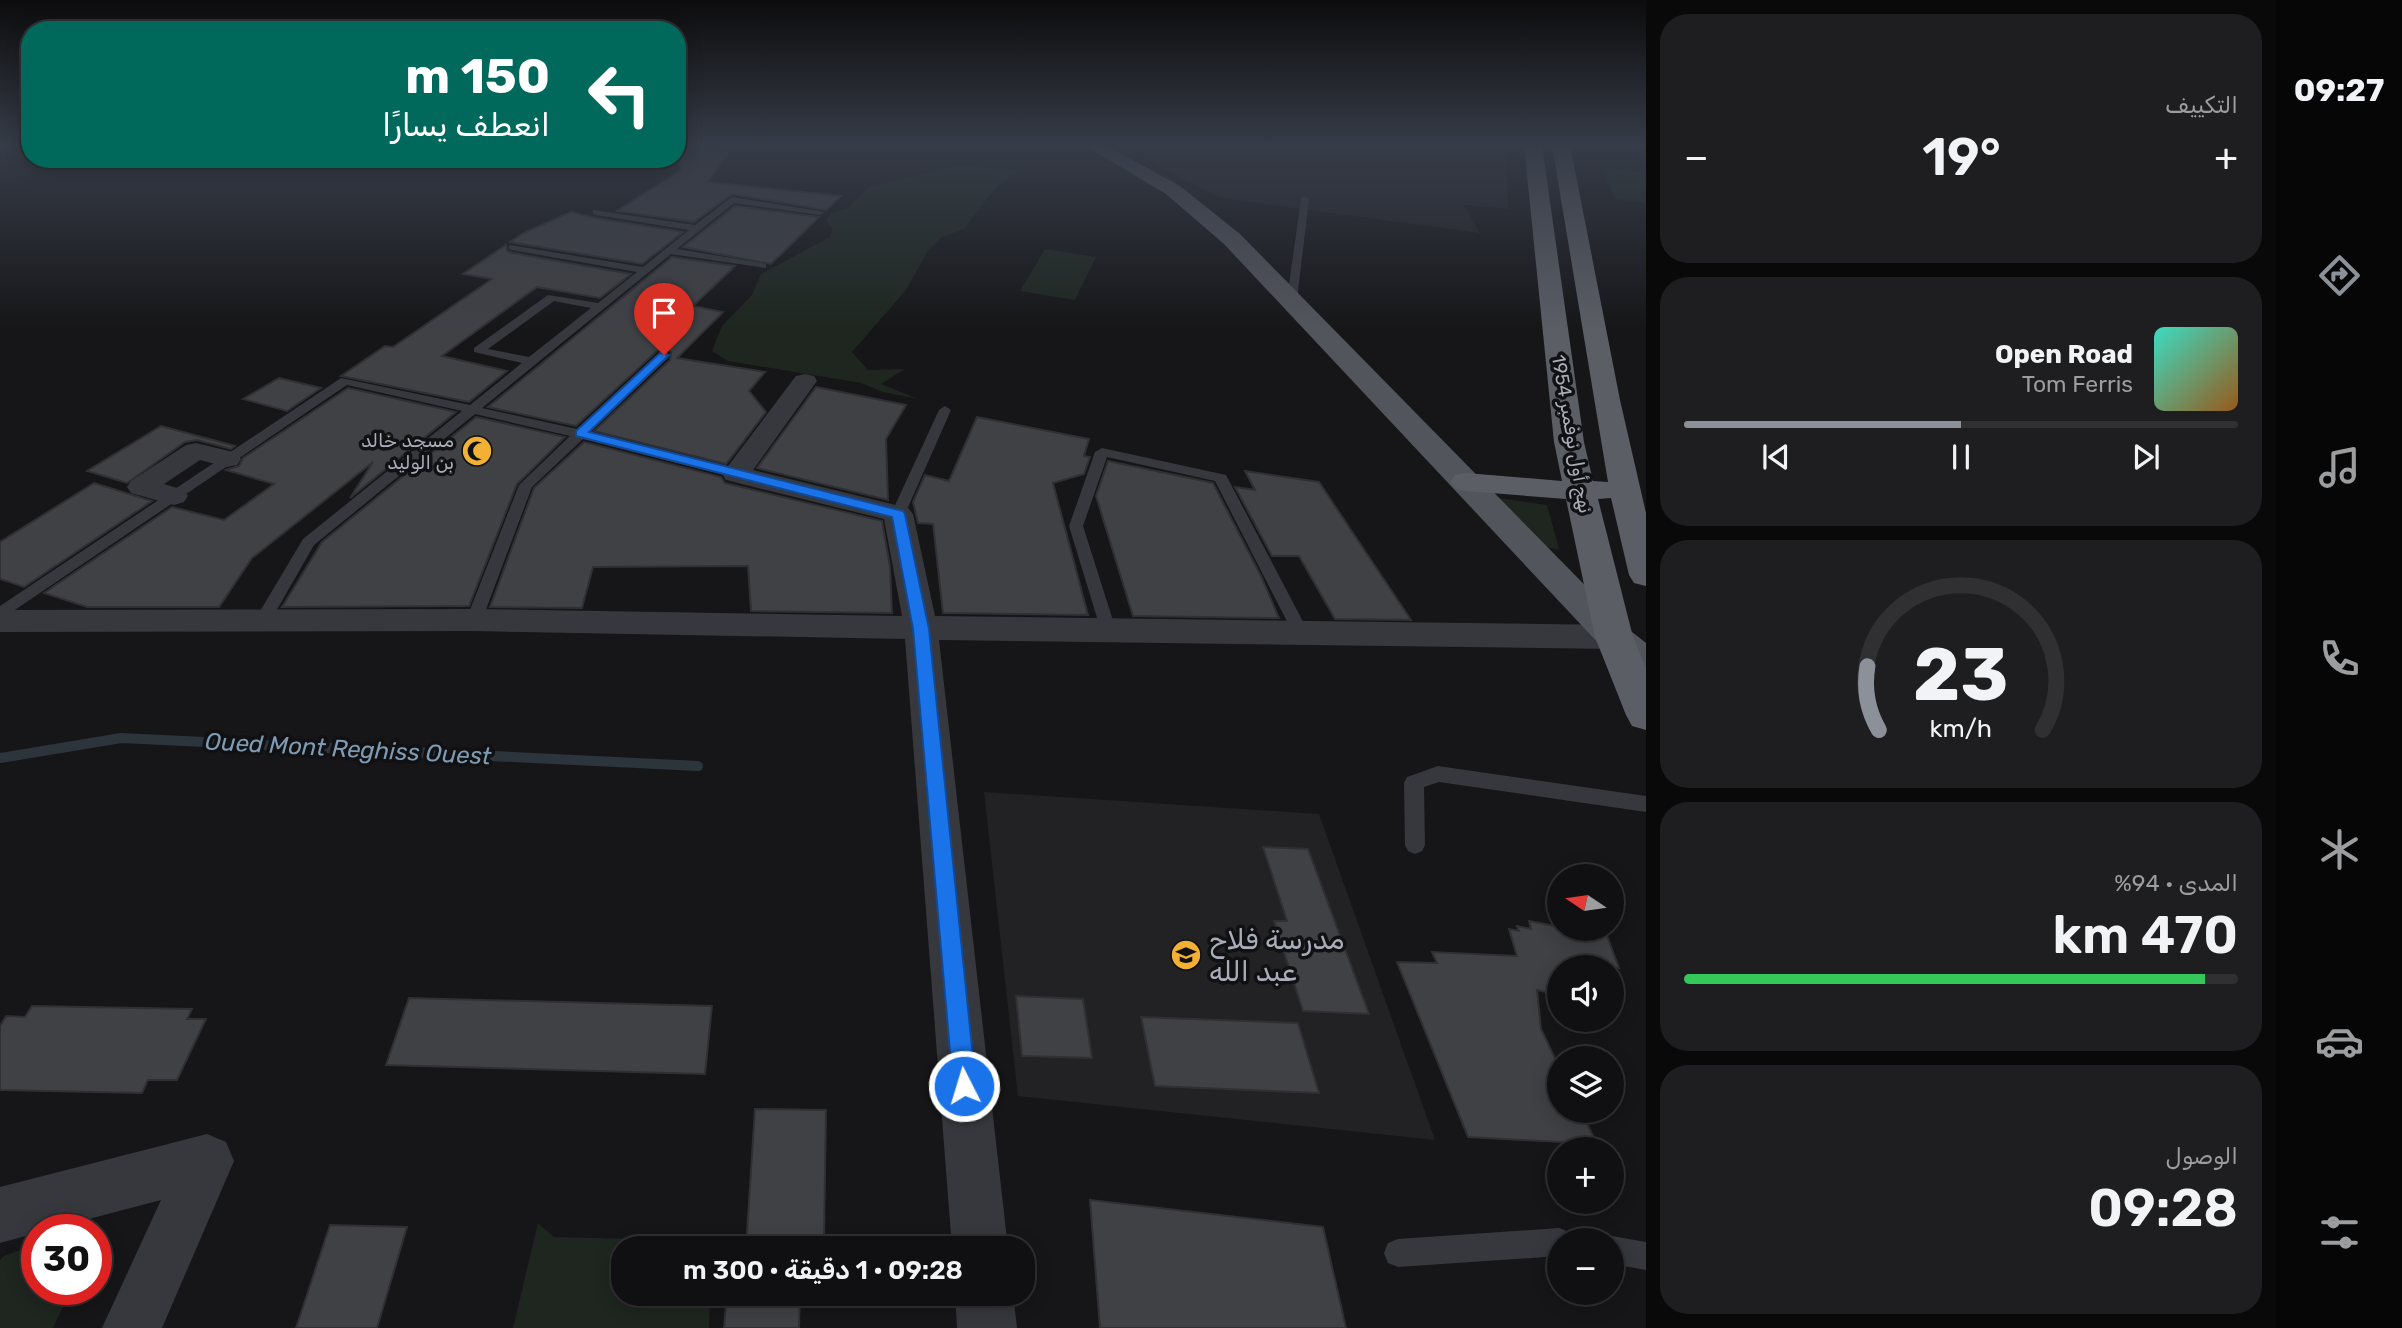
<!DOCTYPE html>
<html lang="ar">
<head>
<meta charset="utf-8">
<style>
	:root { --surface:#101012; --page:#1e1e20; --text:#f1f3f6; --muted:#9c9d9f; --line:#303032; --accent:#8c9099 }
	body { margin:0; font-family:Rubik,Cairo,sans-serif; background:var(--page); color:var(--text); direction:rtl; height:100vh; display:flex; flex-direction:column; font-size:26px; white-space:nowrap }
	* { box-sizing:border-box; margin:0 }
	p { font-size:23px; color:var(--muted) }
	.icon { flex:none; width:38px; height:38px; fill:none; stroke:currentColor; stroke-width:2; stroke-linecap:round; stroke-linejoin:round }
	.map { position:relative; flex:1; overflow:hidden; direction:ltr }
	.sheet { display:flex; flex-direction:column; gap:14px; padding:14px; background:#09090a; width:630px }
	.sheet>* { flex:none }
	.banner { position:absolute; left:21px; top:21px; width:665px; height:147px; border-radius:28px; box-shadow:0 4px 18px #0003,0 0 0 2px var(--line); direction:rtl; background:#00695c; color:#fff; overflow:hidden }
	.needle { width:46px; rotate:283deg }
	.tools { position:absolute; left:1547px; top:864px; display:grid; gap:14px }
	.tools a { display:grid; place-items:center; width:77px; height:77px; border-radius:50%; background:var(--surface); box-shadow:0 4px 18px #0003,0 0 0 2px var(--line); font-size:35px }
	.speed { position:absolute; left:21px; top:1214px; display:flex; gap:14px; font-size:35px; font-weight:700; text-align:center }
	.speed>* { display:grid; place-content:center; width:91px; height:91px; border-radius:50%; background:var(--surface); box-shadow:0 4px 18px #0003,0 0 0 2px var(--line); line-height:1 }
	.speed .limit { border:10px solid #d22; background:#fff; color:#111 }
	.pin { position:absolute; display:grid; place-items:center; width:60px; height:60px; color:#fff; margin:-72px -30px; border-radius:50% 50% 50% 0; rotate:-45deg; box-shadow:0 0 7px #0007 }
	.pin .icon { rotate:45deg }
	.me { position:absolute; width:77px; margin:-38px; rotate:355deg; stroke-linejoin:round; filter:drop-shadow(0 0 5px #0008) }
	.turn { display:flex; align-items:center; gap:24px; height:147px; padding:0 21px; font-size:32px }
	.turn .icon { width:91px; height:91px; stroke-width:2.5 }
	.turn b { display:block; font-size:49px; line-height:60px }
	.big { font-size:52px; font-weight:600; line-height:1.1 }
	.sheet .widget { flex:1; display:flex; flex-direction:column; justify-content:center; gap:10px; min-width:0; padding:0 24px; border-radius:28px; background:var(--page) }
	.sheet .dial { align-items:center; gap:0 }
	.dial svg { height:182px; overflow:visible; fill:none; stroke:var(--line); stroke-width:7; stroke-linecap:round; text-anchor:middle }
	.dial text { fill:var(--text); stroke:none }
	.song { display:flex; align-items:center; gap:21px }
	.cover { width:84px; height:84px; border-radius:10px; background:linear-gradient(135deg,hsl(170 70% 55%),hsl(30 70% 35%)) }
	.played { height:7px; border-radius:4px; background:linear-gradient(90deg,var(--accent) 50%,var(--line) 50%) }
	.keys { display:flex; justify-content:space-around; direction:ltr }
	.heat { display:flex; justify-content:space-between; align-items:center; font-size:38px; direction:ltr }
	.charge { height:10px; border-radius:5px; background:linear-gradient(90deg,#34c759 94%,var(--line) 0) }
	.trip { position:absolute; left:611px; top:1236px; width:424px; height:70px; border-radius:28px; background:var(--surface); box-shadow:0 4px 18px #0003,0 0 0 2px var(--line); font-weight:600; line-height:70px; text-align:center; direction:rtl }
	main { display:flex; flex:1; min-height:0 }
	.tabs { display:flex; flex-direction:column; width:126px; justify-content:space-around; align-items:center; background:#060607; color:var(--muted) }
	.tabs .icon { width:49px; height:49px }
	.tabs .selected { color:var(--accent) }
	.tabs b { font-size:32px; color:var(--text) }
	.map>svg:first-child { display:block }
	.built { fill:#222225 }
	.green { fill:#1e261f }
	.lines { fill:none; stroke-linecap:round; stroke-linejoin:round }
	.stream { stroke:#2c353c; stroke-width:10 }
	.building { fill:#404145; stroke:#303034; stroke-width:2 }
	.service { fill:#37383d; fill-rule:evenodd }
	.minor { fill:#37383d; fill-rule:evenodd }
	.primary { fill:#53555c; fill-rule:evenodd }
	.trunk { fill:#5b5e65; fill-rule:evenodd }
	.route { fill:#1a73e8; stroke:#114b97; stroke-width:2 }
	.labels { text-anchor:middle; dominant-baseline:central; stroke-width:7; stroke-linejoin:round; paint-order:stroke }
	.far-street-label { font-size:19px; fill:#a8adb8; stroke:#111113 }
	.far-poi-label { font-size:19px; fill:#a8adb8; stroke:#111113; text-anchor:end }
	.water-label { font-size:24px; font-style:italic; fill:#7f9bb3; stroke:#111113 }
	.near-poi-label { font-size:28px; fill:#a8adb8; stroke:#111113; text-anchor:start }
</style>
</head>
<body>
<main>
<nav class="tabs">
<b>09:27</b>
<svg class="icon selected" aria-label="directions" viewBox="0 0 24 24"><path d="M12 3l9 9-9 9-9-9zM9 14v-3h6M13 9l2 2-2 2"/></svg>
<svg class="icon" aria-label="music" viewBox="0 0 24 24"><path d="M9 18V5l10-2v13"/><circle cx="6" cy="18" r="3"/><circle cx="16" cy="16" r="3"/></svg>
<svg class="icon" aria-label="phone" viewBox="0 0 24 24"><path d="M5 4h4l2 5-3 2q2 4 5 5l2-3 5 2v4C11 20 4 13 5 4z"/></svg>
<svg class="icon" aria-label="climate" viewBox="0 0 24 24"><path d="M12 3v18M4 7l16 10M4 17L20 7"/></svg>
<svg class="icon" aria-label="car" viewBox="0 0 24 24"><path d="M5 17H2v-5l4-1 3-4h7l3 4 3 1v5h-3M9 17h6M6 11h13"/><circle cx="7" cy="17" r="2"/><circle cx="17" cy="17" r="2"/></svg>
<svg class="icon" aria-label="filters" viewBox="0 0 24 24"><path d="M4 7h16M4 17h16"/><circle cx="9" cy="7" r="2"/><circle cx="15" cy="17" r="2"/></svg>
</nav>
<section class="sheet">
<div class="widget"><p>التكييف</p>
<div class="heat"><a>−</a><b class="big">19°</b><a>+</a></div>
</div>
<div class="widget">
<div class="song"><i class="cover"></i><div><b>Open Road</b><p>Tom Ferris</p></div></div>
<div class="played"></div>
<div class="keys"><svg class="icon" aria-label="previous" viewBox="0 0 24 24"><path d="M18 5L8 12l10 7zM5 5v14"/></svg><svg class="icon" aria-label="pause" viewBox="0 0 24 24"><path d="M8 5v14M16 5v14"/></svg><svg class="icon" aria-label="next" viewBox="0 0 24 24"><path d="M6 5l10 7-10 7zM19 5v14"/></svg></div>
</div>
<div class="widget dial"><svg viewBox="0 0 100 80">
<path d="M14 69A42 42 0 1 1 86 69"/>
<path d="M14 69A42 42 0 0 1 9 41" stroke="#8c9099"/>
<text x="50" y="56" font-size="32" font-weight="700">23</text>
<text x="50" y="72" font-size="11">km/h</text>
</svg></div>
<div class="widget"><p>المدى · 94%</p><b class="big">470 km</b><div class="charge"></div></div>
<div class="widget"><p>الوصول</p><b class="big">09:28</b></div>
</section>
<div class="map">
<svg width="1646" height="1328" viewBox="0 0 1646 1328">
	<rect width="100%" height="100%" fill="#161618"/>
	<path class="built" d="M1120,145h386l2,64 -43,-4 -3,-3 18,31 -261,-35z
		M984,792l335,22 116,326 -417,-44z"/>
	<path class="green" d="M958,165l63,5 -25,17 -32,42 -22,8 -13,12 -23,41 -54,62 16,18 37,-1 -24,15 37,15 -35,-7 -22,-9 -133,-22 -16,-10 10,-25 30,-31 9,-21 69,-37 3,-9 -7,-7 5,-8 17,-5 21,-21z
		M1602,167l44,6v30l-31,-4z
		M1045,249l51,8 -21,43 -55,-9z
		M1491,497l56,8 12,44 -20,-2z
		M538,1223l16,14 159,4v7h-90v45h87l-1,35h-196z
		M37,1244v46h34l-18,38h-53v-68l4,-4z"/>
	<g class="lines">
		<path class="stream" d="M0,758l121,-20 577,28"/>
	</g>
	<path class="building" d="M702,151l26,1 -20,30 133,14 -15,14 -94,-16 -38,28 -77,-11 64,-41 -4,-15z
		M735,206l84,11 -48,47 -88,-17z
		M571,212l25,6 87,14 -41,32 -132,-22 14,-9z
		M506,245l1,6 5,2 119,21 -31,24 -63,-11 -95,69 65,15 -38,31 -128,-26 44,-30 8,1 99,-68 -29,-5z
		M672,257l63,9 -42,40 30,6 -46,46 88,14 -16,19 17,21 -40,52 -132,-33 76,-71 1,-8 -3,-3 -10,1 -82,76 -88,-19z
		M279,378l42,10 -34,23 -44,-12z
		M816,387l90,18 -20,34 2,61 -131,-32z
		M348,388l108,24 -106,86 23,-36 -121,96 -33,49h-132l-43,-14 128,-86 52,13 50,-36 -48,-14 13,-4 4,-8z
		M476,417l89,20 -48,47 -48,122 -187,1 40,-65z
		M977,417l112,22 -5,17 6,1 -6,17 -31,9 35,132 -145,-2 -10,-89 -15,-1 -5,-21 12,-27 24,6z
		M161,426l74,20 -4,3 -34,-9 -12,2 -58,41 -40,-12z
		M584,442l137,35 4,6 157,38 8,46 2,46 -141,-2 -3,-45 -155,1 -11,41 -92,-1 44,-119z
		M1108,461l105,22 48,93 18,42 -146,-2 -37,-120z
		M1245,471l74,11 92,138 -76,-1 -36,-63h-27l-37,-69 20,3z
		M94,483l58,18 -128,86 -24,-8v-37z
		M1263,847l45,2 61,165 -66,-3 -29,-90h13z
		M1529,921l78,15 12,32h-60v27l-22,-5 4,39 18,38v44h22l16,33 -129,-7 -71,-175 40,1 -5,-11 85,4 -8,-27 10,2 -2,-5 14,3z
		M1016,996l67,3 9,59 -70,-2z
		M409,998l303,8 -7,68 -319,-9z
		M32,1006l160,3 -5,10h19l-29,61h-29l-6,13 -142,-3v-64l6,-10 19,1z
		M1141,1017l157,6 21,70 -164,-7z
		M755,1109l71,1 -2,128 -15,-1 -1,11h-62z
		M1090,1200l233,27 23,101h-246z
		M330,1225l77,2 -30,101h-81z
		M727,1293h73l-1,35h-75z"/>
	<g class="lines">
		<path class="service" d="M1305,196l4,3 -12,100 -5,3 -5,-3 14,-100z
			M732,197l93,15 -5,3 -86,-12 -57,46 85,14 4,1v4l-95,-14 -189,154 95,21 83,-77h8v6l-79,74 152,39v6l-5,1 -153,-39 -51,48 -50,133 -8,6 -8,-6 53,-135 51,-49 -95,-22 -161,131 -47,82h-12l-2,-4 50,-84 159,-128 -115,-26 -347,235v-14l341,-228 129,27 52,-42 -48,-11v-4l74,-53 50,8 39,-31 -125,-22 -3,-1v-4l134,22 46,-37 -93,-15 -3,-1v-4l102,15zM554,301l37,7 -62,49 -41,-8z
			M945,406l6,4 -46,104 -7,4 -5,-1 -2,-3 48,-104z
			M1102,448l124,27 83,158 -2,4h-12l-2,-4 -78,-152 -108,-24 -24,69 33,104 -8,6 -6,-2 -33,-108 26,-74z
			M1438,766l208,30v16l-207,-30 -15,5 1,58 -3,6 -7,3 -7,-3 -3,-6 -1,-62 3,-6z
			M1559,1228l10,4 4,9h-14v15l-161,11 -10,-4 -4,-10 4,-10 10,-4z
			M1612,1236l34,6v28l-34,-6v-23h-10z"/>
		<path class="minor" d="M805,374l9,2 3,5 -64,89 155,38 5,6 22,102 679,9 12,4 5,8 -5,8 -12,4 -675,-9 69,608h-56l-47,-609 -431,-8 -474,1v-22l474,-1 428,7 -18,-97 -158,-39 -4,-6 74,-98z
			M196,443l41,10 4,6 -4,6 -10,2 -27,-7 -36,24 20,6 4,6 -4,6 -10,3 -43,-12 -4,-6 4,-6 55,-36z
			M207,1134l19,8 8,19 -72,167h-60l59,-128 -114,30h-10v3l-37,10v-56z
			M955,1293h58l4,35h-60z"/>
		<path class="primary" d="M1084,145h21l75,41 60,48 387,394 19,15v35l-14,-4 -31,-28 -377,-402 -58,-50z"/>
		<path class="trunk" d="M1524,145h18l42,297 9,39 15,1 -56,-337h18l50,255 26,113v73l-12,-3 -5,-8 -18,-77 -13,1 35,138 13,31v62l-14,-4 -6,-11 -31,-78 -29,-138 -100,-8 -11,-2 -5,-7 5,-7 11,-2 96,8 -8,-39z"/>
	</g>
	<linearGradient id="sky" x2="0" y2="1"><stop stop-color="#0c0c0d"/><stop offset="0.44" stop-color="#363c48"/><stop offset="1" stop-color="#363c48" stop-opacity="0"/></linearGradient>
	<rect width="1646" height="331" fill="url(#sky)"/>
	<path class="route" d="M660,353l9,2 -80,77 314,79 2,3 24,115 47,457 -4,8 -8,4 -8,-4 -3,-8 -40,-457 -21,-112 -316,-81v-5z"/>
	<defs>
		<g id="mosque-disc" transform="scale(1.575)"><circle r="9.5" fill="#f2b134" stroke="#111113"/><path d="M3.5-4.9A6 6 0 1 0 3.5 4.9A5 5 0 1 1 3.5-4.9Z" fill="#111"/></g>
		<g id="school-disc" transform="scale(1.575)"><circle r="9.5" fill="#f2b134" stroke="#111113"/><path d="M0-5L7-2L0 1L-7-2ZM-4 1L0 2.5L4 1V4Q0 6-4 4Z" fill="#111"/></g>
	</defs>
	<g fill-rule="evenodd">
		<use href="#mosque-disc" x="477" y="451"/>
		<use href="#school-disc" x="1186" y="955"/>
	</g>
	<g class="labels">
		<g class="far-street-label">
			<text transform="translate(1572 434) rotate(80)">نهج أول نوفمبر 1954</text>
		</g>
		<g class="far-poi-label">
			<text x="454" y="440">مسجد خالد<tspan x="454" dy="22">بن الوليد</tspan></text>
		</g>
		<g class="water-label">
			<text transform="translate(348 749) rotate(3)">Oued Mont Reghiss Ouest</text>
		</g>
		<g class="near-poi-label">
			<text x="1209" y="939">مدرسة فلاح<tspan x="1209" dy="32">عبد الله</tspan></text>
		</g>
	</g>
</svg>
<div class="tools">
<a><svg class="needle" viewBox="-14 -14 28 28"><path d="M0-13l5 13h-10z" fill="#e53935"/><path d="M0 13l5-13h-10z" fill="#9c9d9f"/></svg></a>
<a><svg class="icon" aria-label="sound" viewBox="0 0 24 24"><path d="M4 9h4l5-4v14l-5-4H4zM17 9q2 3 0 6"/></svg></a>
<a><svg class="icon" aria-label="layers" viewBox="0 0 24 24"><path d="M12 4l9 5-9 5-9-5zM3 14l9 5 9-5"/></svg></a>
<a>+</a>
<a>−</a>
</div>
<div class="speed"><div class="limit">30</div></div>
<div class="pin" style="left:664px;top:355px;background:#d93025"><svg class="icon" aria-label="arrive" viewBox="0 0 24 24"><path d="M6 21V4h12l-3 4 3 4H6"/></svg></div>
<svg class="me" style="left:964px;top:1086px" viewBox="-20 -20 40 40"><circle r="17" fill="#1a73e8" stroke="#fff" stroke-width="3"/><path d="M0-11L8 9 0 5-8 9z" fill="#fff"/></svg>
<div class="trip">09:28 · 1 دقيقة · 300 m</div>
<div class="banner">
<div class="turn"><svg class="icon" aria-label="left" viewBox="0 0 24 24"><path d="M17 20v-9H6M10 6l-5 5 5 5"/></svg><div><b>150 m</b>انعطف يسارًا</div></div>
</div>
</div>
</main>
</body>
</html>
